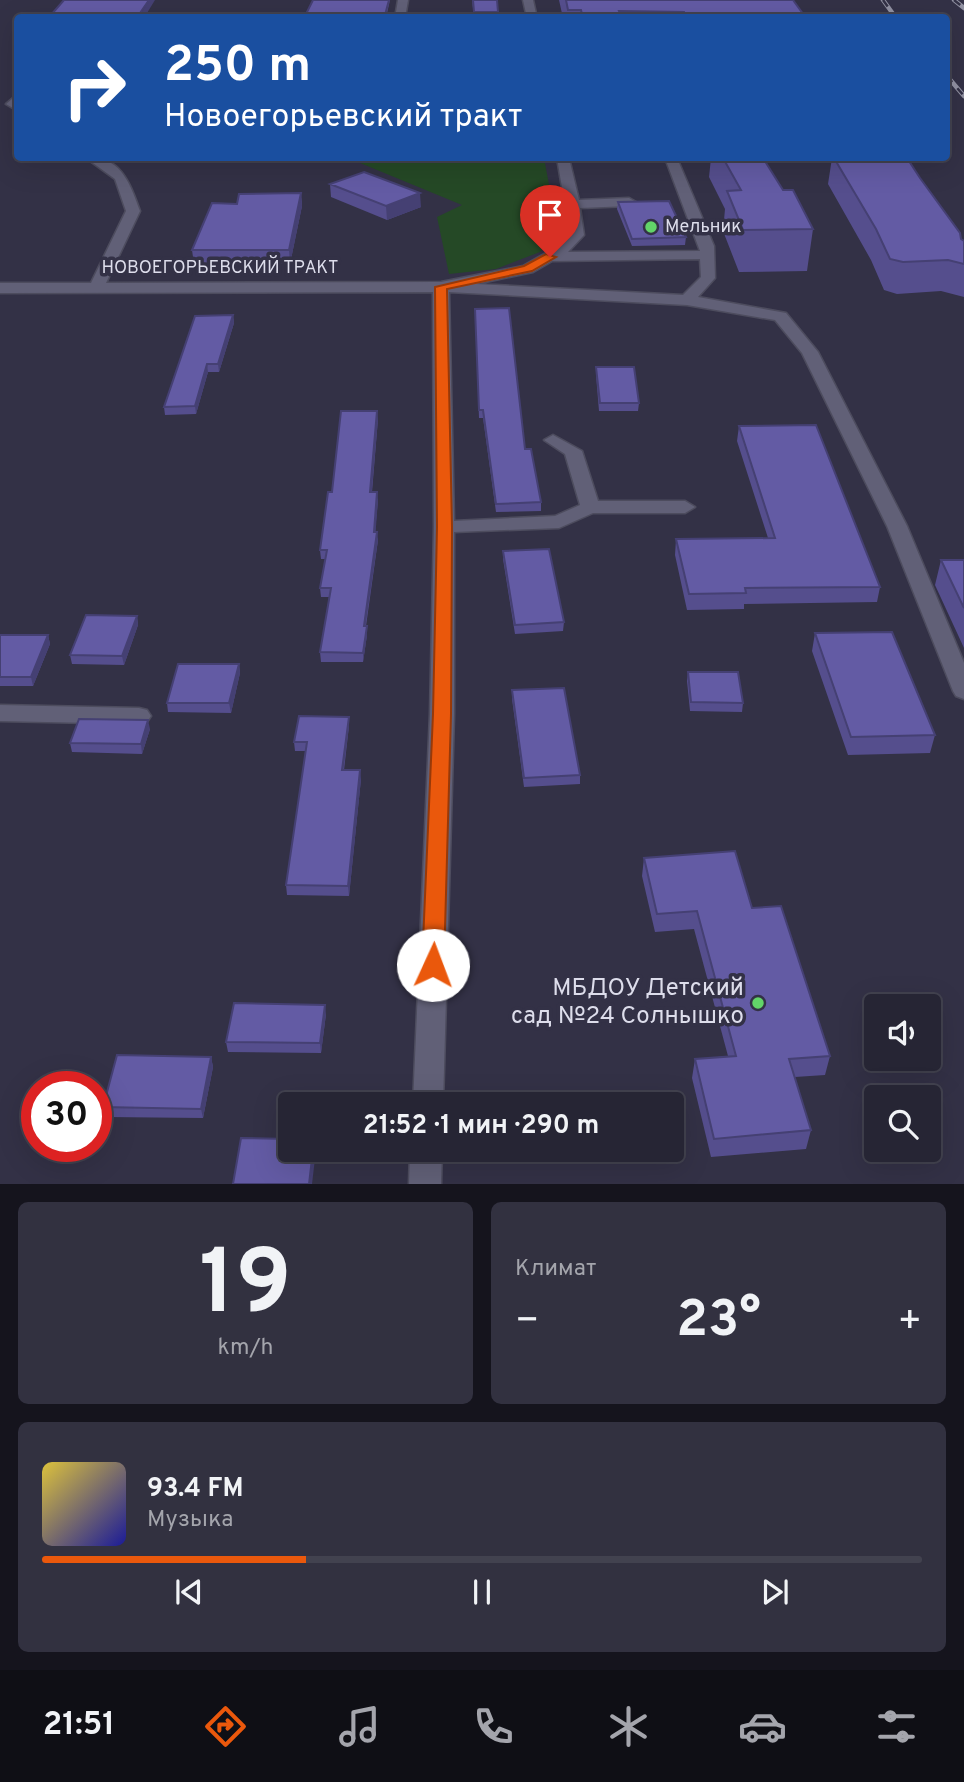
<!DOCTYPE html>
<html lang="ru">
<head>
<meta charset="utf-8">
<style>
	:root { --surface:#262534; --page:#323140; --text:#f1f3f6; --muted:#a4a5ac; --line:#42424f; --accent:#ea580c }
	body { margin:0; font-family:Overpass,sans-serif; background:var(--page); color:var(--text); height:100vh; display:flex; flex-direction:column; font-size:26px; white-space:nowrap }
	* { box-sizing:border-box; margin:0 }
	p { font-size:23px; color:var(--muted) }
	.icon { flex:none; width:38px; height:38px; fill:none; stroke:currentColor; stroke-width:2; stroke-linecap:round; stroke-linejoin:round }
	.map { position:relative; height:1184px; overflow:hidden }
	.sheet { display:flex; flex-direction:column; gap:18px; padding:18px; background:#15141d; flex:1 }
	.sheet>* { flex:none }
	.top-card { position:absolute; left:14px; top:14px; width:936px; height:147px; border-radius:7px; box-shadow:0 7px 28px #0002,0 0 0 2px var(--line); background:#1a4fa0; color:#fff; overflow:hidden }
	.controls { position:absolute; left:864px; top:994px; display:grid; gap:14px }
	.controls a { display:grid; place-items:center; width:77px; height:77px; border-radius:7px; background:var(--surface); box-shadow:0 7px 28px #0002,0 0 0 2px var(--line); font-size:35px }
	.speed { position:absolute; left:21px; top:1071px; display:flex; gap:14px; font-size:35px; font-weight:700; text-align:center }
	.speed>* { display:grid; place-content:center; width:91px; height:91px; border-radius:50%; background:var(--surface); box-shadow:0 7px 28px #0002,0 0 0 2px var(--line); line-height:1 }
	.speed .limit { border:10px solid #d22; background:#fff; color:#111 }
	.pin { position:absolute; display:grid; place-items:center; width:60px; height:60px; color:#fff; margin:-72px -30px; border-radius:50% 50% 50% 0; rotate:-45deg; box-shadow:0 0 7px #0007 }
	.pin .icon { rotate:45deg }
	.me { position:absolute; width:77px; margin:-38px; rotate:2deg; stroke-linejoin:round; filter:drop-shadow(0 0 5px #0008) }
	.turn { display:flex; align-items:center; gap:24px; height:147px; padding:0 35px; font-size:32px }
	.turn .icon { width:91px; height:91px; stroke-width:2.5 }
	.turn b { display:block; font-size:49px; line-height:60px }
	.big { font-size:52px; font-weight:700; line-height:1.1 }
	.sheet .card { flex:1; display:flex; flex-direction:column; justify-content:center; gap:10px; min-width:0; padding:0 24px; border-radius:10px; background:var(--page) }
	.sheet .dial { align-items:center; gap:0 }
	.dial b { font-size:91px; line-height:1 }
	.song { display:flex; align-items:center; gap:21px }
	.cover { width:84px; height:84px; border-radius:10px; background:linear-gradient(135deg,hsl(50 70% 55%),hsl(240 70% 35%)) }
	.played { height:7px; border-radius:4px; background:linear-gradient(90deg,var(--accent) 30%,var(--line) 30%) }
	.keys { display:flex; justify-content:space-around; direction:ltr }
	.heat { display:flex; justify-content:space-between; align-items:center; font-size:38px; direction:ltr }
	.sheet .tiles { flex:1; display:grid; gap:18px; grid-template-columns:1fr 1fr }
	.card:last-child { grid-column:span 2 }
	.trip { position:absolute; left:278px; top:1092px; width:406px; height:70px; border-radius:7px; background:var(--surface); box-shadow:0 7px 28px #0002,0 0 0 2px var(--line); font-weight:700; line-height:70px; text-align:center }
	.menu { display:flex; height:112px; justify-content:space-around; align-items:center; background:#0f0f15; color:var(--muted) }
	.menu .icon { width:49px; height:49px }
	.menu .selected { color:var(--accent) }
	.menu b { font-size:32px; color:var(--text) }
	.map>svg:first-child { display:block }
	.green { fill:#254926 }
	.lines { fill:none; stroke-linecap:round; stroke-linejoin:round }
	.minor-casing { stroke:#4d4c5e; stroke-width:3 }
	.minor { fill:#616077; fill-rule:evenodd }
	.rail-casing { stroke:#9191a2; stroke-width:4.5 }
	.rail { stroke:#333146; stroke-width:2.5; stroke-dasharray:8; stroke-linecap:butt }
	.wall { fill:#554e8d }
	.shaded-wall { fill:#454073 }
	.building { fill:#635ba4; stroke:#454073; stroke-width:2 }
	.route { fill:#ea580c; stroke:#983908; stroke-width:2 }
	.poi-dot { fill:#62d469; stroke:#333146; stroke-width:2.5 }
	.labels { text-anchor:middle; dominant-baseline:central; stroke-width:7; stroke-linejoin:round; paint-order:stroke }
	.far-poi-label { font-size:18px; fill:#ddddeb; stroke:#333146; text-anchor:start }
	.far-street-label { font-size:18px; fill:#ddddeb; stroke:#333146 }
	.near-poi-label { font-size:24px; fill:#ddddeb; stroke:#333146; text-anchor:end }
</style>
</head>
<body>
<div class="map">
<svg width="964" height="1184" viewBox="0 0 964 1184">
	<rect width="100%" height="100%" fill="#333146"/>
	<path class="green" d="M348,158h196l14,74 -18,20 -44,17 -47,5 -12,-57 25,-12z"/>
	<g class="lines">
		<g class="minor-casing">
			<path id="minor" d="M398,0h10l-3,18h-10z
				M523,0h10l4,18h-10z
				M18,94v17l-12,-7z
				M86,158c35,-3 44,26 54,53l-34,72 335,-1 82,-16 39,-22 8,-9 -13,-77h12l10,42 50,-2 7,4 -7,4 -49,2 4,27 -16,17 132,-1 -35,-93h12l37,88 1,32 -17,19 88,16 32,39 89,174 57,137v36l-8,-3 -3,-5 -66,-165 -85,-173 -27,-33 -88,-15 -238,-13 5,229 101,-5 25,-11 -15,-51 -21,-14 9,-5 29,16 16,50h87l10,6 -10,6h-92l-34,15 -105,4v182l-11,390h-30l17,-390 4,-187 -1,-235 -433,1v-10h91l35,-72 -11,-32zM700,259l1,18 -18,18 -207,-11 57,-12 19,-11z
				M0,705l139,3 8,2 4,6 -4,6 -8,2 -139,-3z
				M410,1150h32l-1,34h-32z"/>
		</g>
		<use href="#minor" class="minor"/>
		<g class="rail-casing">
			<path id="rail" d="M883,0l13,18
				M954,0l10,8
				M947,76l17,20"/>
		</g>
		<use href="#rail" class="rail"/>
	</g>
	<path class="wall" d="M64,0l80,18h-94v-2z
		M313,0h77l-4,18h-80v-4z
		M472,0h25l1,18h-24z
		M559,0h234l13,18h-243z
		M711,158h52l20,32 30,39 -6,42 -68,1 -16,-41 2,-22 -16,-32z
		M832,158h75l54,81 3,2v56l-23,-6 -44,3 -13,-4 -13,-30 -43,-76z
		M330,184l91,23 -34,13 -56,-23z
		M301,193l1,13 -12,58h-96l-2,-14 45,-46z
		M618,202l68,35 -1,8 -53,1 -15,-37z
		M475,309l50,140 16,53v9l-45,1 -13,-94h-4z
		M233,315l1,8 -15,49h-11l-12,42 -31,1 -1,-8z
		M596,367l43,36 -1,8h-39l-3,-36z
		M378,419l-6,73 6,8 -3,32 3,8 -12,86 1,9 -4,27h-42l-1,-10 9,-55h-8l-1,-9 6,-29h-5l-1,-9 12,-58z
		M739,426l141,161 -3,15 -133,2v5l-57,1 -12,-55 1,-16 92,-1 -31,-97z
		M503,551l61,71 -1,9 -48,3 -12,-75z
		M941,560h23v88l-29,-63z
		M137,616l1,9 -14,40 -52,-1 -2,-9z
		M815,633l120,102 -5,18 -82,2 -36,-104z
		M0,635h48l2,9 -17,42h-33z
		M239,664l1,9 -9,40 -63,-1 -1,-9z
		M688,672l55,31 -1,9 -52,-1 -3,-30z
		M512,690l68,85v9l-56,3 -12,-88z
		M349,726l-5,44 17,9 -12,117 -62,-1 -1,-10 20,-134h-11l-1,-9z
		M150,729l-8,25 -70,-2 -2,-9z
		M644,858l108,50 78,148 -5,19 -30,2 16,53 -5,19 -95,8 -19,-79 3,-19 33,-3 -34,-127 -39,3 -13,-56z
		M326,1014l-5,39 -93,-1 -2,-10z
		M211,1057l2,10 -10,51 -97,-1 -3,-10z"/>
	<path class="shaded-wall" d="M149,0h6l-11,18h-6z
		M301,193l1,13 -12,58 -1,-14z
		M420,193l1,14 -34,13 -1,-14z
		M233,315l1,8 -15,49 -1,-8z
		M207,364l1,8 -12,42 -1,-8z
		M377,411l1,8 -7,81 -1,-8z
		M377,492l1,8 -3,40 -1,-8z
		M377,532l1,8 -14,95v-9z
		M137,616l1,9 -14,40 -2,-9z
		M367,626v9l-4,27v-9z
		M48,635l2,9 -17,42 -2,-9z
		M239,664l1,9 -9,40 -2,-10z
		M349,717v9l-7,53v-9z
		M148,720l2,9 -8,25 -1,-10z
		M360,770l1,9 -12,117 -1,-10z
		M325,1005l1,9 -5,39 -1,-10z
		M211,1057l2,10 -10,51 -2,-9z
		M313,1150h3l-4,34h-3z"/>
	<path class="building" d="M64,0h85l-11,16h-88z
		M313,0h76l-4,15 -79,-1z
		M473,0h24l1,12h-24z
		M566,0h227l13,18h-120l-2,-6 -65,-1 3,7h-39l-2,-8h-13z
		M723,158h40l20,32h10l20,39 -70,1 -16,-39 14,-1z
		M834,158h73l13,20 40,55 1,6 3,2v23l-16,-4 -45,2 -13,-3 -14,-30z
		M364,172l56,21 -34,13 -56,-22z
		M301,193l-12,57h-97l20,-47 25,1 2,-10z
		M669,201l17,36 -54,2 -14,-37z
		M509,308l16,141h6l10,53 -45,2 -13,-94h-4l-4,-101z
		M233,315l-15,49h-11l-12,42 -31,1 31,-91z
		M596,367h38l5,36h-39z
		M341,411h36l-7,81h7l-3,40h3l-13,94h3l-4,27 -43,-1 11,-64h-11l7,-38h-7l8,-58h4z
		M816,425l64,162 -135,1 1,5 -57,1 -13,-55 99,-1 -36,-112z
		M549,549l15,73 -49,3 -12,-74z
		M941,560h23v48z
		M86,615l51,1 -15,40 -52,-1z
		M892,632l43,103 -84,2 -36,-104z
		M0,635h48l-17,42h-31z
		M178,664h61l-10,39h-62z
		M688,672h50l5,31 -52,-1z
		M564,688l16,87 -56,3 -12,-88z
		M299,716l50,1 -7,53h18l-12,116 -62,-1 21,-143h-13z
		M79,719l69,1 -7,24 -71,-1z
		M735,851l17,57 29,-2 49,150 -41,3 22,71 -97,9 -19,-80 41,-3 -39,-145 -40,3 -13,-56z
		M234,1003l91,2 -5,38 -94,-1z
		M117,1055l94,2 -10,52 -98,-2z
		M241,1138l49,1v11h23l-4,34h-76z"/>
	<path class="route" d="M546,254l10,3 -24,14 -85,18 5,238 -1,187 -7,251 -3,6 -8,2 -8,-2 -3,-6 11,-251 4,-187 -2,-240 89,-21z"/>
	<g class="poi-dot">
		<circle cx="651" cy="227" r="7"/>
		<circle cx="758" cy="1003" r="7"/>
	</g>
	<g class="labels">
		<g class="far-poi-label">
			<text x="665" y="227">Мельник</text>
		</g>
		<g class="far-street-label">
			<text x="220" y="268">НОВОЕГОРЬЕВСКИЙ ТРАКТ</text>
		</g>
		<g class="near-poi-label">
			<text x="744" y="989">МБДОУ Детский<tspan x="744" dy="28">сад №24 Солнышко</tspan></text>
		</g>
	</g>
</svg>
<div class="controls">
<a><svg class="icon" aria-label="sound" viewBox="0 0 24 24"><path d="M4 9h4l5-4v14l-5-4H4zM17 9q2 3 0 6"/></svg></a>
<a><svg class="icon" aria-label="search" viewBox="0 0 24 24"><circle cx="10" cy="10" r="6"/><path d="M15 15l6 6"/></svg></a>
</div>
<div class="speed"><div class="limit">30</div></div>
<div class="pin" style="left:550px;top:257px;background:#d93025"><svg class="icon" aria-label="arrive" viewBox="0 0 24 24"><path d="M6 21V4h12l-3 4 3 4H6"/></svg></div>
<svg class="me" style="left:433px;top:965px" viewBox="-20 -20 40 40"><circle r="19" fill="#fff"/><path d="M0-13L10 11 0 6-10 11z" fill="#ea580c"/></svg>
<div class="trip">21:52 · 1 мин · 290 m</div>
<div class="top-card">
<div class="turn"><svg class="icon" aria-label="right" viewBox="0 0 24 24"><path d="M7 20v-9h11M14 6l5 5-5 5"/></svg><div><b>250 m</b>Новоегорьевский тракт</div></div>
</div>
</div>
<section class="sheet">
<div class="tiles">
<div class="card dial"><b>19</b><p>km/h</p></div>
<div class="card"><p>Климат</p>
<div class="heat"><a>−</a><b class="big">23°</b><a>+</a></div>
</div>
<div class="card">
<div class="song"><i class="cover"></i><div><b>93.4 FM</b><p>Музыка</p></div></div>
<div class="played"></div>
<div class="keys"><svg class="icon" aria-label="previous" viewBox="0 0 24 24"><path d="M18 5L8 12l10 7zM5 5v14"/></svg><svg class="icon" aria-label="pause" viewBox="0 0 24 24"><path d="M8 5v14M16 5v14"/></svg><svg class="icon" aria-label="next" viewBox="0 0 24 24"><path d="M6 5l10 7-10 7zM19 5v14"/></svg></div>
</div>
</div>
</section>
<nav class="menu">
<b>21:51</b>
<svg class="icon selected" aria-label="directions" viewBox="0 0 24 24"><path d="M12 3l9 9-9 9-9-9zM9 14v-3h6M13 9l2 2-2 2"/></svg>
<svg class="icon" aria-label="music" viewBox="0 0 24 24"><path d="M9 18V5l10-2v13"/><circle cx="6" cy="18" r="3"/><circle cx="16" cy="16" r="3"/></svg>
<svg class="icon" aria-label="phone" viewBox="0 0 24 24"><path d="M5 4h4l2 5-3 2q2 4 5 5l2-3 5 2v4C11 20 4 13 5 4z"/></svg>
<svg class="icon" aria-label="climate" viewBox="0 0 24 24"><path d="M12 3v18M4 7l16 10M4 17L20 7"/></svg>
<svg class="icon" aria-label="car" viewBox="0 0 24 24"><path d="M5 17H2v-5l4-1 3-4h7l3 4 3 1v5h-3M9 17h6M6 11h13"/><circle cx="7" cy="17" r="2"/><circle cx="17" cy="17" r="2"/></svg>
<svg class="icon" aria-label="filters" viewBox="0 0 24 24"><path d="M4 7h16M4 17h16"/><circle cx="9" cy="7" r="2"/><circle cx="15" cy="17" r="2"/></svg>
</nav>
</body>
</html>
